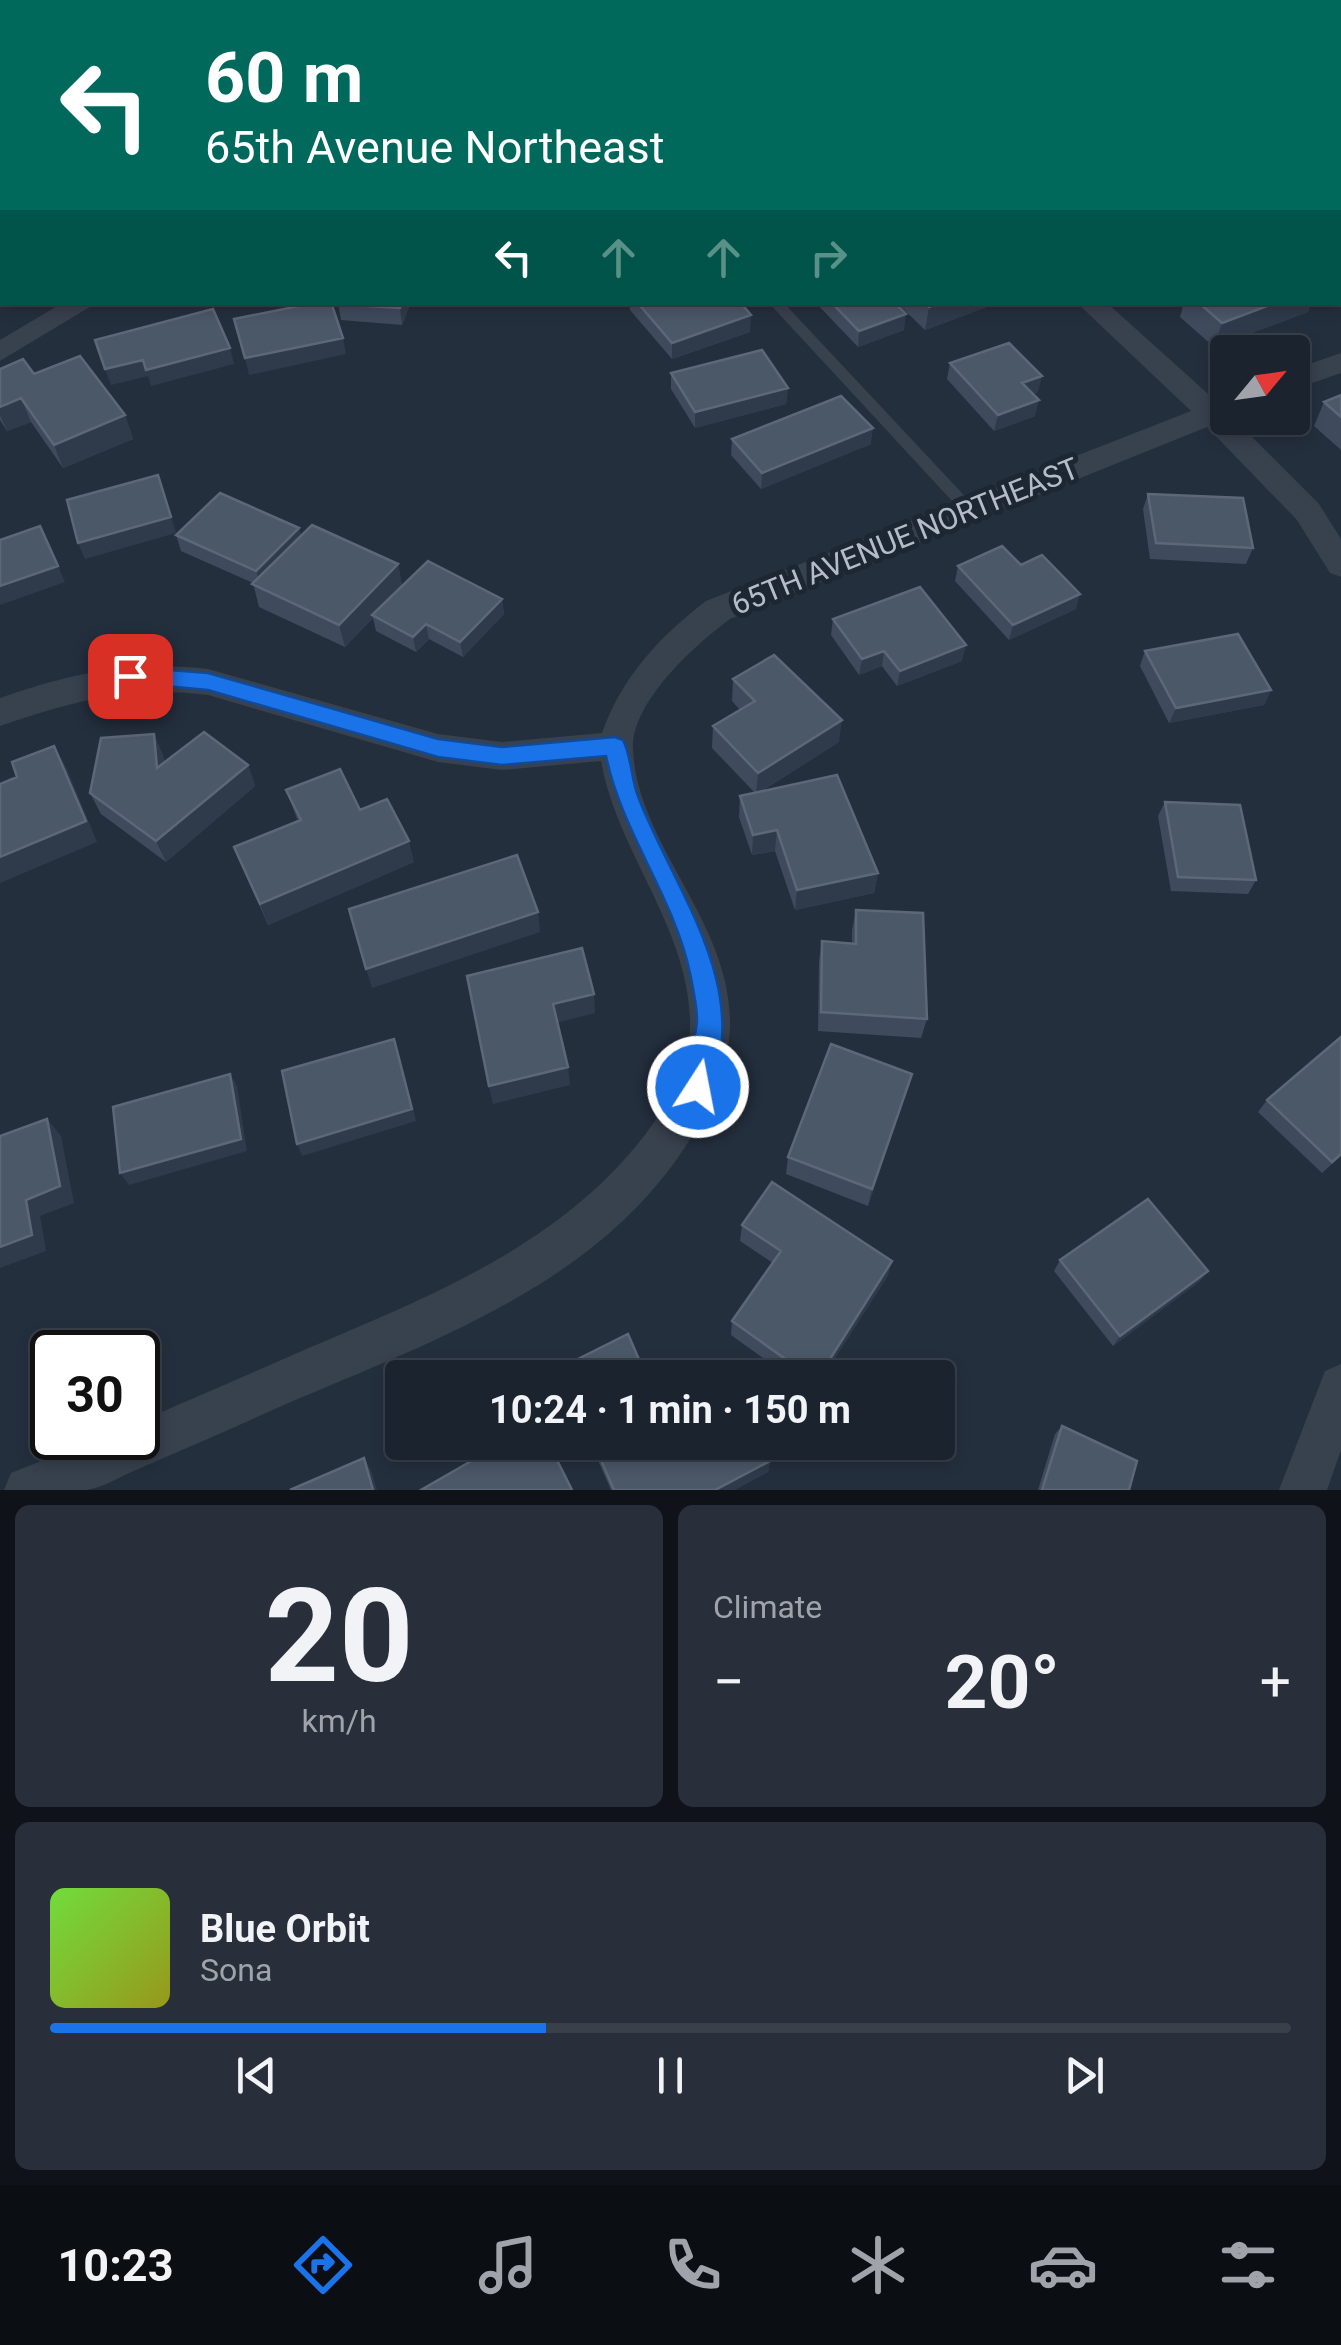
<!DOCTYPE html>
<html lang="en">
<head>
<meta charset="utf-8">
<style>
	:root { --surface:#1b232e; --page:#282f3a; --text:#f1f3f6; --muted:#a0a4aa; --line:#39404a; --accent:#1a73e8 }
	body { margin:0; font-family:Roboto,sans-serif; background:var(--page); color:var(--text); height:100vh; display:flex; flex-direction:column; font-size:38px; white-space:nowrap }
	* { box-sizing:border-box; margin:0 }
	p { font-size:32px; color:var(--muted) }
	.icon { flex:none; width:55px; height:55px; fill:none; stroke:currentColor; stroke-width:2; stroke-linecap:round; stroke-linejoin:round }
	.map { position:relative; height:1490px; overflow:hidden }
	.side { display:flex; flex-direction:column; gap:15px; padding:15px; background:#0f1319; flex:1 }
	.side>* { flex:none }
	.banner { position:absolute; left:0px; top:0px; width:1342px; height:305px; box-shadow:0 5px 15px #0003,0 0 0 2px var(--line); background:#00695c; color:#fff; overflow:hidden }
	.needle { width:65px; rotate:61deg }
	.fabs { position:absolute; left:1210px; top:335px; display:grid; gap:20px }
	.fabs a { display:grid; place-items:center; width:100px; height:100px; border-radius:10px; background:var(--surface); box-shadow:0 5px 15px #0003,0 0 0 2px var(--line); font-size:50px }
	.speed { position:absolute; left:30px; top:1330px; display:flex; gap:20px; font-size:50px; font-weight:700; text-align:center }
	.speed>* { display:grid; place-content:center; width:130px; height:130px; border-radius:50%; background:var(--surface); box-shadow:0 5px 15px #0003,0 0 0 2px var(--line); line-height:1 }
	.speed .limit { border:5px solid #111; border-radius:15px; background:#fff; color:#111 }
	.pin { position:absolute; display:grid; place-items:center; width:85px; height:85px; color:#fff; margin:-42px; border-radius:20px; box-shadow:0 5px 15px #0006 }
	.me { position:absolute; width:110px; margin:-55px; rotate:11deg; stroke-linejoin:round; filter:drop-shadow(0 0 8px #0008) }
	.turn { display:flex; align-items:center; gap:35px; height:210px; padding:0 40px; font-size:45px }
	.turn .icon { width:130px; height:130px; stroke-width:2.5 }
	.turn b { display:block; font-size:70px; line-height:85px }
	.lanes { display:flex; align-items:center; height:95px; padding:0 40px; background:#0003; justify-content:center; gap:50px; direction:ltr }
	.lanes .off { opacity:.35 }
	.big { font-size:75px; font-weight:700; line-height:1.1 }
	.side .card { flex:1; display:flex; flex-direction:column; justify-content:center; gap:15px; min-width:0; padding:0 35px; border-radius:15px; background:var(--page) }
	.side .dial { align-items:center; gap:0 }
	.dial b { font-size:130px; line-height:1 }
	.song { display:flex; align-items:center; gap:30px }
	.cover { width:120px; height:120px; border-radius:15px; background:linear-gradient(135deg,hsl(100 70% 55%),hsl(60 70% 35%)) }
	.played { height:10px; border-radius:5px; background:linear-gradient(90deg,var(--accent) 40%,var(--line) 40%) }
	.keys { display:flex; justify-content:space-around; direction:ltr }
	.heat { display:flex; justify-content:space-between; align-items:center; font-size:55px; direction:ltr }
	.side .tiles { flex:1; display:grid; gap:15px; grid-template-columns:1fr 1fr }
	.card:last-child { grid-column:span 2 }
	.trip { position:absolute; left:385px; top:1360px; width:570px; height:100px; border-radius:10px; background:var(--surface); box-shadow:0 5px 15px #0003,0 0 0 2px var(--line); font-weight:700; line-height:100px; text-align:center }
	.menu { display:flex; height:160px; justify-content:space-around; align-items:center; background:#0b0e12; color:var(--muted) }
	.menu .icon { width:70px; height:70px }
	.menu .active { color:var(--accent) }
	.menu b { font-size:45px; color:var(--text) }
	.map>svg:first-child { display:block }
	.lines { fill:none; stroke-linecap:round; stroke-linejoin:round }
	.service { fill:#38414e; fill-rule:evenodd }
	.minor { fill:#38414e; fill-rule:evenodd }
	.wall { fill:#3f4b5c }
	.shaded-wall { fill:#2f3b4b }
	.building { fill:#4b5868; stroke:#5c6777; stroke-width:2.5 }
	.route { fill:#1a73e8; stroke:#114b97; stroke-width:2.5 }
	.labels { text-anchor:middle; dominant-baseline:central; stroke-width:10; stroke-linejoin:round; paint-order:stroke }
	.street-label { font-size:30px; fill:#b4bcc9; stroke:#1d2633 }
</style>
</head>
<body>
<div class="map">
<svg width="1341" height="1490" viewBox="0 0 1341 1490">
	<rect width="100%" height="100%" fill="#242f3e"/>
	<g class="lines">
		<path class="service" d="M1340,206h1v9h-1z
			M768,302h15l192,205 3,4 -3,4h-10z"/>
		<path class="minor" d="M86,0h22l1,2h-22z
			M745,0h23l1,2h-23z
			M1340,18h1v14h-1z
			M64,302h34l-98,59v-21z
			M1076,302h30l110,99 12,-4v21h5l86,86 22,35v38l-11,-4 -33,-53 -90,-93 -477,192c-34,25 -99,83 -97,130 4,102 113,185 95,298 -6,39 -27,77 -49,109 -95,137 -265,192 -411,256 -44,20 -88,39 -132,58 -15,6 -32,17 -49,20 -25,0 -57,0 -83,0l7,-17 89,-35h38v-16c55,-23 111,-48 166,-72 127,-54 262,-107 346,-222 24,-33 42,-69 40,-111 -4,-93 -73,-166 -89,-256l-99,9 -64,-8 -230,-67c-80,-10 -133,6 -208,31v-28c70,-25 134,-38 208,-29l230,65 64,8 100,-9c20,-56 57,-96 104,-132l485,-190z
			M1341,353v20l-49,17v-20z
			M1341,1364v86l-14,40h-48l46,-119z"/>
	</g>
	<path class="wall" d="M1214,0h84l-1,2h-84z
		M338,302h73l-9,23 -61,-5z
		M630,302h110l10,30 -78,27 -42,-49z
		M815,302h79l10,28 -46,17z
		M896,302h104l-75,28z
		M1184,302h127l-3,10 -94,35 -34,-30z
		M950,363l88,29 -6,2 3,22 -41,15 -47,-52z
		M0,369l34,5 91,41 8,24 -70,29 -32,-46 -24,9 -7,-11z
		M671,373l117,15 -2,16 -91,24 -24,-39z
		M1341,395v55l-27,-24 10,-24z
		M732,439l139,5 -110,45 -30,-34z
		M1148,494l105,54 -7,16 -96,-5 -7,-50z
		M299,528l2,8 97,28 4,22 100,13 2,15 -41,43 -34,-18 -13,13 -40,-21 -3,-13 -28,29 -86,-40 -6,-24 -72,-32 -5,-16z
		M958,566l118,43 -67,31 -54,-59z
		M833,619l129,42 -65,25 -15,-20 -23,9 -28,-40z
		M1145,651l126,39 -7,15 -95,18 -29,-57z
		M733,679l106,63 -79,50 118,81 -4,20 -79,17 -20,-59 -23,4 -13,-38 1,-21 15,-3 -43,-45 1,-22 27,-16 -8,-9z
		M154,734l9,22 1,6 84,3 7,21 -89,76 -65,-48 -11,-21z
		M286,790l74,20 54,52 -146,63 -34,-78 64,-26z
		M1165,802l91,78 -8,14 -77,-3 -13,-75z
		M856,910l71,109 -6,19 -103,-7 1,-70 3,-20 30,2v-13z
		M906,1092l-38,114 -82,-32 2,-17z
		M1267,1100l74,56 -19,17 -64,-61z
		M742,1225l150,36 -5,16 -65,101h-31l-60,-43 1,-14 41,-58 -33,-22z
		M1060,1260l140,21 -87,65 -59,-75z
		M1062,1426l67,64h-91l17,-56z
		M590,1442h172l8,19 -2,11 -34,18h-123z"/>
	<path class="shaded-wall" d="M521,0h43v2h-53z
		M1286,0h12l-1,2h-16z
		M2,261v39l-2,1v-38z
		M402,302h9l-9,23 -2,-17z
		M941,302h59l-75,28 4,-23z
		M1278,302h33l-3,10 -94,35 8,-24z
		M906,314l-2,16 -46,17 1,-16z
		M751,315l-1,17 -78,27v-16z
		M343,338l3,16 -97,21 -4,-17z
		M230,348l4,16 -83,22 -3,-10 -37,9 -6,-16 38,-9z
		M1042,376l-4,16 -20,7 4,-16z
		M788,388l-2,16 -91,24v-16z
		M21,398l10,24 -24,9 -7,-16v-8z
		M1039,400l-4,16 -41,15 4,-16z
		M125,415l8,24 -70,29 -9,-23z
		M873,428l-2,16 -110,45 1,-16z
		M158,475l18,58 -91,26 -7,-16z
		M299,528l4,16 -42,43 -5,-16z
		M398,564l4,22 -30,29 1,3 -28,29 -6,-22z
		M58,566l7,16 -65,23v-19z
		M1080,594l-4,15 -67,31 4,-15z
		M502,599l2,15 -41,43 -3,-15z
		M426,624l3,15 -13,13 -3,-15z
		M966,645l-4,16 -65,25 3,-15z
		M884,651l-2,15 -23,9 3,-16z
		M1271,690l-7,15 -95,18 7,-15z
		M842,720l-3,22 -83,52 2,-21z
		M154,734l9,22 3,33 -9,-21z
		M54,746l12,21 31,75 -97,41v-26z
		M248,765l7,21 -89,76 -10,-21z
		M777,830l-2,21 -23,4 1,-20z
		M409,841l5,21 -146,63 -8,-21z
		M878,873l-4,20 -79,17 2,-20z
		M538,912l2,20 -168,56 -6,-19z
		M594,994l1,19 -39,10 -3,-19z
		M398,1052l18,69 -114,35 -5,-12z
		M568,1067l2,18 -77,19 -4,-18z
		M230,1074l7,12 10,65 -118,34 -9,-12z
		M912,1074l-44,132 4,-17z
		M47,1119l14,17 13,67 -34,13 6,35 -46,17v-21l26,-47z
		M892,1261l-5,16 -65,101h-4z
		M1208,1271l-8,10 -87,65 7,-10z
		M364,1458l7,12 6,20h-4z
		M770,1461l-2,11 -34,18h-19z"/>
	<path class="building" d="M0,0h34l-6,2h-25z
		M168,0h58l2,2h-58z
		M485,0h36l-10,2h-24z
		M625,0h53l2,2h-64z
		M858,0h32l3,2h-42z
		M1229,0h57l-5,2h-19l-4,-2 -5,2h-19z
		M2,23v39l-1,1 -1,-3v-36z
		M1341,240v39h-1v-38z
		M0,244l2,2v15l-2,2z
		M319,302h12l12,36 -98,20 -11,-39z
		M338,302h64l-2,6 -63,-4z
		M637,302h103l11,13 -79,28z
		M831,302h63l12,12 -47,17z
		M924,302h17l-12,5z
		M1198,302h80l-56,21z
		M213,309l17,39 -84,22 -3,-10 -38,9 -10,-29z
		M1009,343l33,33 -20,7 17,17 -41,15 -48,-52z
		M762,350l26,38 -93,24 -24,-39z
		M80,356l45,59 -71,30 -33,-47 -21,9v-38l23,-10 11,15z
		M1341,395v22l-17,-15z
		M841,396l32,32 -111,45 -30,-34z
		M158,475l13,42 -93,26 -11,-43z
		M220,493l79,35 -43,43 -80,-36z
		M1148,494l95,4 10,50 -97,-5z
		M312,525l86,39 -59,61 -87,-41z
		M40,526l18,40 -58,20v-46z
		M1002,546l19,19 21,-10 38,39 -67,31 -55,-59z
		M428,561l74,38 -42,43 -34,-18 -13,13 -41,-22z
		M920,587l46,58 -66,26 -16,-20 -22,8 -29,-40z
		M1238,634l33,56 -95,18 -31,-57z
		M774,655l68,65 -84,53 -45,-47 42,-25 -22,-22z
		M204,732l44,33 -92,76 -66,-48 11,-55 53,-4 3,34z
		M54,746l32,75 -86,36v-73l17,-7 -5,-15z
		M340,769l20,41 27,-11 22,42 -149,63 -26,-57 67,-27 -15,-30z
		M837,775l41,98 -81,17 -20,-60 -24,5 -13,-39z
		M1165,802l75,3 16,75 -78,-3z
		M517,855l21,57 -172,57 -17,-60z
		M856,910l67,3 4,106 -106,-7 1,-71 34,3z
		M582,948l12,46 -41,10 15,63 -79,19 -22,-110z
		M1341,1037v117l-9,8 -65,-62z
		M394,1039l18,70 -115,35 -15,-73z
		M831,1044l81,30 -40,115 -84,-32z
		M230,1074l11,65 -121,34 -7,-66z
		M47,1119l13,67 -34,14 6,35 -32,12v-111z
		M772,1182l120,79 -74,117h-6l-80,-57 49,-70 -39,-26z
		M1148,1199l60,72 -88,65 -60,-76z
		M628,1334l19,44h-83l-4,-10z
		M727,1369l4,9h-22z
		M1062,1426l75,35 -8,29h-87z
		M479,1442h69l24,48h-151l64,-37z
		M593,1442h169l8,19 -55,29h-101z
		M364,1458l9,32h-83z"/>
	<path class="route" d="M130,667l78,6 230,66 64,8 113,-10 8,3c9,18 8,40 16,59 37,94 116,191 69,297l-10,3 -9,-3c-7,-16 7,-55 8,-76 0,-15 -4,-32 -7,-47 -16,-76 -68,-140 -84,-217l-104,9 -64,-8 -230,-67 -86,-8 -3,-6z"/>
	<g class="labels">
		<g class="street-label">
			<text transform="translate(905 536) rotate(-22)">65TH AVENUE NORTHEAST</text>
		</g>
	</g>
</svg>
<div class="fabs">
<a><svg class="needle" viewBox="-14 -14 28 28"><path d="M0-13l5 13h-10z" fill="#e53935"/><path d="M0 13l5-13h-10z" fill="#a0a4aa"/></svg></a>
</div>
<div class="speed"><div class="limit">30</div></div>
<div class="pin" style="left:130px;top:676px;background:#d93025"><svg class="icon" aria-label="arrive" viewBox="0 0 24 24"><path d="M6 21V4h12l-3 4 3 4H6"/></svg></div>
<svg class="me" style="left:698px;top:1087px" viewBox="-20 -20 40 40"><circle r="17" fill="#1a73e8" stroke="#fff" stroke-width="3"/><path d="M0-11L8 9 0 5-8 9z" fill="#fff"/></svg>
<div class="trip">10:24 · 1 min · 150 m</div>
<div class="banner">
<div class="turn"><svg class="icon" aria-label="left" viewBox="0 0 24 24"><path d="M17 20v-9H6M10 6l-5 5 5 5"/></svg><div><b>60 m</b>65th Avenue Northeast</div></div>
<div class="lanes"><svg class="icon" aria-label="left" viewBox="0 0 24 24"><path d="M17 20v-9H6M10 6l-5 5 5 5"/></svg><svg class="icon off" aria-label="ahead" viewBox="0 0 24 24"><path d="M12 20V5M6 11l6-6 6 6"/></svg><svg class="icon off" aria-label="ahead" viewBox="0 0 24 24"><path d="M12 20V5M6 11l6-6 6 6"/></svg><svg class="icon off" aria-label="right" viewBox="0 0 24 24"><path d="M7 20v-9h11M14 6l5 5-5 5"/></svg></div>
</div>
</div>
<section class="side">
<div class="tiles">
<div class="card dial"><b>20</b><p>km/h</p></div>
<div class="card"><p>Climate</p>
<div class="heat"><a>−</a><b class="big">20°</b><a>+</a></div>
</div>
<div class="card">
<div class="song"><i class="cover"></i><div><b>Blue Orbit</b><p>Sona</p></div></div>
<div class="played"></div>
<div class="keys"><svg class="icon" aria-label="previous" viewBox="0 0 24 24"><path d="M18 5L8 12l10 7zM5 5v14"/></svg><svg class="icon" aria-label="pause" viewBox="0 0 24 24"><path d="M8 5v14M16 5v14"/></svg><svg class="icon" aria-label="next" viewBox="0 0 24 24"><path d="M6 5l10 7-10 7zM19 5v14"/></svg></div>
</div>
</div>
</section>
<nav class="menu">
<b>10:23</b>
<svg class="icon active" aria-label="directions" viewBox="0 0 24 24"><path d="M12 3l9 9-9 9-9-9zM9 14v-3h6M13 9l2 2-2 2"/></svg>
<svg class="icon" aria-label="music" viewBox="0 0 24 24"><path d="M9 18V5l10-2v13"/><circle cx="6" cy="18" r="3"/><circle cx="16" cy="16" r="3"/></svg>
<svg class="icon" aria-label="phone" viewBox="0 0 24 24"><path d="M5 4h4l2 5-3 2q2 4 5 5l2-3 5 2v4C11 20 4 13 5 4z"/></svg>
<svg class="icon" aria-label="climate" viewBox="0 0 24 24"><path d="M12 3v18M4 7l16 10M4 17L20 7"/></svg>
<svg class="icon" aria-label="car" viewBox="0 0 24 24"><path d="M5 17H2v-5l4-1 3-4h7l3 4 3 1v5h-3M9 17h6M6 11h13"/><circle cx="7" cy="17" r="2"/><circle cx="17" cy="17" r="2"/></svg>
<svg class="icon" aria-label="filters" viewBox="0 0 24 24"><path d="M4 7h16M4 17h16"/><circle cx="9" cy="7" r="2"/><circle cx="15" cy="17" r="2"/></svg>
</nav>
</body>
</html>
